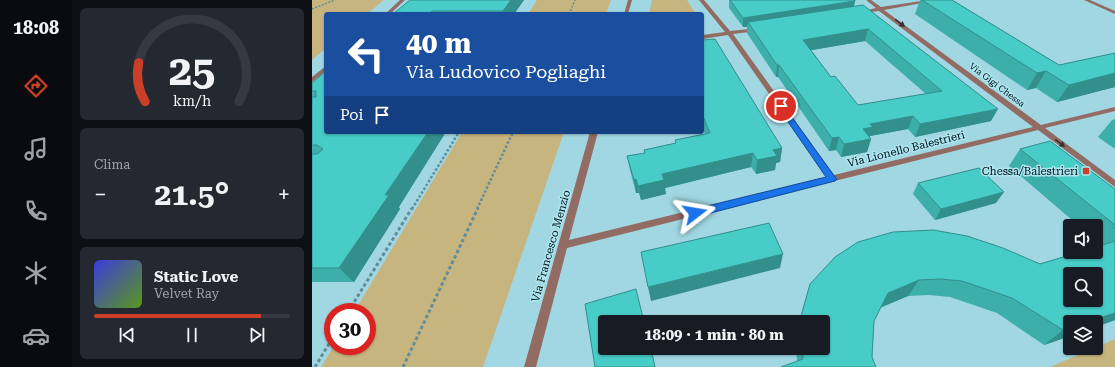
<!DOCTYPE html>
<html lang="it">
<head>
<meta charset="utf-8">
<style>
	:root { --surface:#171b24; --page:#242831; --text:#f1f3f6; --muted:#9ea1a6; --line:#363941; --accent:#cb3f29 }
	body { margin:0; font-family:"Roboto Serif",serif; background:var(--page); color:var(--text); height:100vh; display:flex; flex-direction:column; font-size:15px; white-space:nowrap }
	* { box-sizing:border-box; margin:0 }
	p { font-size:13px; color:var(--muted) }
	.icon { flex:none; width:22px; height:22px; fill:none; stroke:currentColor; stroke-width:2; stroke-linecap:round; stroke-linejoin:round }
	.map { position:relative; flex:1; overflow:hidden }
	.drawer { display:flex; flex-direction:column; gap:8px; padding:8px; background:#0d0f14; width:240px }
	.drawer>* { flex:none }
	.guide { position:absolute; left:12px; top:12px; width:380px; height:122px; border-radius:4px; box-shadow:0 1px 3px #0004; background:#1a4fa0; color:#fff; overflow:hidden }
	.buttons { position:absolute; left:751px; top:219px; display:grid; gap:8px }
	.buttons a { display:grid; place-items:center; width:40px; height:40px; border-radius:4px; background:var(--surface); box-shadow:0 1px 3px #0004; font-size:20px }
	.speed { position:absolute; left:12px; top:303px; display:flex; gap:8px; font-size:20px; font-weight:700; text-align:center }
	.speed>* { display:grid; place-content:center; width:52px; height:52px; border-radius:50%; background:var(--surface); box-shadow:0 1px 3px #0004; line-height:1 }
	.speed .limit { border:6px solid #d22; background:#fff; color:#111 }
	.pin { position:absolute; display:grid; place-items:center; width:34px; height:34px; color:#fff; margin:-17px; border:2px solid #fff; border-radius:50%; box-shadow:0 1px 4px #0007 }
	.me { position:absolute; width:44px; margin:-22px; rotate:76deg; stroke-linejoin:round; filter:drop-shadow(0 0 3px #0008) }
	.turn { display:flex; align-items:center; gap:14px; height:84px; padding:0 16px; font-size:18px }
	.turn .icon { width:52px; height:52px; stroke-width:2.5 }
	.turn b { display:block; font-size:28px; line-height:34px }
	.then { display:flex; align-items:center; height:38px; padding:0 16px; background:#0003; gap:8px; font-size:15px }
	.big { font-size:30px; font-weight:700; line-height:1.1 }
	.drawer .card { flex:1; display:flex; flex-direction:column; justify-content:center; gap:6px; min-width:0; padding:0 14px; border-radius:6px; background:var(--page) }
	.drawer .dial { align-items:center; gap:0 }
	.dial svg { height:104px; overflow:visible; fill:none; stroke:var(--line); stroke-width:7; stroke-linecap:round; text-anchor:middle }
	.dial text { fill:var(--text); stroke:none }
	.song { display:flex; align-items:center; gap:12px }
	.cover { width:48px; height:48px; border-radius:6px; background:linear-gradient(135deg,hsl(240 70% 55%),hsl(90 70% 35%)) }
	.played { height:4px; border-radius:2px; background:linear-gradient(90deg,var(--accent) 85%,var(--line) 85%) }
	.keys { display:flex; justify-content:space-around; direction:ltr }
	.heat { display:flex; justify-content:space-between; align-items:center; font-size:22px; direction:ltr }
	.trip { position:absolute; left:286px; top:315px; width:232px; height:40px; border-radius:4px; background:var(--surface); box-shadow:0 1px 3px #0004; font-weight:700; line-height:40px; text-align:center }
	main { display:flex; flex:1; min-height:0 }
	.menu { display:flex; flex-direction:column; width:72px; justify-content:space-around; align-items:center; background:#090b0e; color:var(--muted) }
	.menu .icon { width:28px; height:28px }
	.menu .current { color:var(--accent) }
	.menu b { font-size:18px; color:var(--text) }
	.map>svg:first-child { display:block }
	.green { fill:#c7b57f }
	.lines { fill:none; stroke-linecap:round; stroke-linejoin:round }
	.path-far2 { stroke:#648d96; stroke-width:1.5; stroke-dasharray:2 1.5; stroke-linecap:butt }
	.path-far1 { stroke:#648d96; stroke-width:2.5; stroke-dasharray:2.5 2; stroke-linecap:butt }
	.path { stroke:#648d96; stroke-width:3; stroke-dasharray:3.5 2.5; stroke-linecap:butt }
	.minor { fill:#926b63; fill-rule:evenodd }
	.wall { fill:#3dafab; fill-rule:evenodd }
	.shaded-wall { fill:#328f8b }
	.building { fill:#47ccc7; stroke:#328f8b; fill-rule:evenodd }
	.oneway { fill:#333131 }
	.route { fill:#1a73e8; stroke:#114b97 }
	.poi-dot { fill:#cb3f29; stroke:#ade5f0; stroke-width:1.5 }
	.labels { text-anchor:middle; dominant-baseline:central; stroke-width:3; stroke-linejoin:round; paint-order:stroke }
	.far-street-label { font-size:9px; fill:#001216; stroke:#ade5f0 }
	.street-label { font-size:11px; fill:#001216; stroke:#ade5f0 }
	.poi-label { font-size:11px; fill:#001216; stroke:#ade5f0; text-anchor:end }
</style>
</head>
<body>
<main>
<nav class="menu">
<b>18:08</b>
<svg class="icon current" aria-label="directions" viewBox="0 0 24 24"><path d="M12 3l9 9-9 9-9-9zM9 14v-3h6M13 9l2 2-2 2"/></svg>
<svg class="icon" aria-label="music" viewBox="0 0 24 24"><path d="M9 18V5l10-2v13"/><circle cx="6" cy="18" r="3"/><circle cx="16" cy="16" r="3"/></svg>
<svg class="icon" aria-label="phone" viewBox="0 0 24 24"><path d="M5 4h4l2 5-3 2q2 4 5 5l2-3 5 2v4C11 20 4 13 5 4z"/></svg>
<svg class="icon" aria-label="climate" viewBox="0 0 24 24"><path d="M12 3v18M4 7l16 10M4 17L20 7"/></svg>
<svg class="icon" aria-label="car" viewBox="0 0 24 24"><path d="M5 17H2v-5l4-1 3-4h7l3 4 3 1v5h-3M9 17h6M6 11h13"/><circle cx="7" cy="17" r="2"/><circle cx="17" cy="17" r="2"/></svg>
</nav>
<section class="drawer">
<div class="card dial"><svg viewBox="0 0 100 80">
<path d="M14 69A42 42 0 1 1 86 69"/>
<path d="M14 69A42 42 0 0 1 9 39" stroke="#cb3f29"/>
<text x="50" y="56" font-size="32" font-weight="700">25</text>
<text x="50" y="72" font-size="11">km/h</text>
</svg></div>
<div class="card"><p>Clima</p>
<div class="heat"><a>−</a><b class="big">21.5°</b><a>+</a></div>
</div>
<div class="card">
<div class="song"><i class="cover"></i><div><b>Static Love</b><p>Velvet Ray</p></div></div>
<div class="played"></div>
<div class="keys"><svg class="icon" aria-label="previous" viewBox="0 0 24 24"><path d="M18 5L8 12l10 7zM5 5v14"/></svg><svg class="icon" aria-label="pause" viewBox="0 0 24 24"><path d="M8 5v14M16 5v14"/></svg><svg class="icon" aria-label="next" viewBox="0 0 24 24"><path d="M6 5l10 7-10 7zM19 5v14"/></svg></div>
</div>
</section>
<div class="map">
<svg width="803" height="367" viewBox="0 0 803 367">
	<rect width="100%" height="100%" fill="#a0d7e3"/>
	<path class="green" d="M0,0h72l-17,14h-41v34l-14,12z
		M225,0h74l-5,14h-78z
		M340,0h35l9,14h-47z
		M150,132h102l-81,235h-162l13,-21h33v-34h-13z
		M803,339v28h-65z"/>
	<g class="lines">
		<path class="path-far2" d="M0,9l23,-9
			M257,14l6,-14"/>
		<path class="path-far1" d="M100,209l47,-77
			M165,209l36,-77"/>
		<path class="path" d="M36,312l64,-104
			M3,367l18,-30
			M91,367l75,-159"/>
		<path class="minor" d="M88,0h5l-15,14h-5z
			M316,0h4l-4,14h-4z
			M387,0h5l26,31 29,-3v2l-2,1 -24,3 101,141 199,-48 -154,-116 -18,2 -2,-1 17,-4 -10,-8h5l10,7 47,-7h11l-55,10 157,115 74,-18v4l-70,17 70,52v7l-77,-57 -471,118 -31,119h-12l66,-235h8l-29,108 258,-63 -99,-142 -26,4v-4l23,-3z
			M772,0h6l25,11v3z
			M14,66v5l-14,11v-5z"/>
	</g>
	<path class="wall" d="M98,0h114l-10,14h-121z
		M417,0h126v1l-1,5 137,115 -76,16 -7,-8 -38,7v1l1,2 -4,13 -26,5 -5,-7 -7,1 -51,-74h-2l-29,-44v-6h-4l-14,-19zM553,41l61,53 -68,11 -27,-28 -20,-27z
		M608,0h32l107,65 56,-12v34l-58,15 -21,-14 -9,2 -112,-76z
		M390,40l80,108 -2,14 -4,1 -1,7 -19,4 -5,-7 -86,21 1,6 -25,6 -2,-7h-3l-6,-23 -3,-14 17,-3v-3l32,-7 -1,-3 30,-6 -3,-7z
		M0,83l88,126 -46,73h-42z
		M803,119v30l-17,-12 14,-17z
		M708,149l95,40v131l-19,7v-5h-26v14l-26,9 -47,-32 -47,-16 -21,-2 -21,1 -28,12 -6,13 -2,36 -75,4 -1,-13h27v-26h-24l11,-38 230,-20 62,-19 -6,-5v-14h-17l-70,-60z
		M606,183l78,20 -61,17 -22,-26z"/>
	<path class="shaded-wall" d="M199,0h13l-10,14h-10l-1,-3z
		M543,1l-2,9 -105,12 -1,5h-4v-9z
		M556,29l-3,12 -64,11 2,-12z
		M465,65h2l-1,12h-2z
		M734,71l-10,17 -9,2 10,-17z
		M803,73v14l-58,15 12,-17z
		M686,109l-7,12 -76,16 5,-13z
		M601,116l-5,13 -38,7 -1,3 -6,-10 7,-5z
		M116,132h18l-47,75 1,2 -46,73 -15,-14 46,-73z
		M527,137l-3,13 -7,1 3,-13z
		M559,139l-4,13 -26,5 3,-13z
		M470,148l-2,14 -4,1 -1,7 -19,4 1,-14 16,-10z
		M441,153l-2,14 -86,21 1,6 -25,6 -3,-14 24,-12z
		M324,179l3,14h-3l-2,-13z
		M692,192l-8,11 -61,17 6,-11z
		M471,254l-3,14 -129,33 -3,-14z
		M607,280l-11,16 -29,12 9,-15z
		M803,313v7l-19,7v-5h-9z
		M758,328v8l-26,9 19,-15z"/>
	<path class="building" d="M98,0h101l-8,11h-71l-3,3h-36z
		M418,0h125v1l-112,17z
		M610,0h30l107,65 56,-12v20l-46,12 -23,-14 -9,2z
		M551,5l135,104 -78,15 -7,-8 -43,8 3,3 -10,2 8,10 -27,5 -5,-7 -7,1 -53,-73h-2l-29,-43zM556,29l74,62 -84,14 -23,-29 -4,1 -28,-37z
		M403,39l67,109 -9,2 4,6 -20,4 -4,-7 -91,21 2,6 -26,6 -2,-7 -2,1 -7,-24 18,-3 -1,-3 32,-7 -1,-3 35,-7 -8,-19v-74z
		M14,71v61h102l-43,63h4l-50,73h-27v-114h5l6,-5 -6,-4h-5v-48h4v-6h-4v-8z
		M738,141l65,48v36l-95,-76z
		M667,168l25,24 -63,17 -23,-26z
		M457,223l14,31 -135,33 -7,-35z
		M621,230l34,6 36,12 37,16 40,-12h16v-5l19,-6v72l-28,9h-17v6l-7,2 -51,-32 -50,-17 -22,-2 -21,1 -31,13 -14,28 -2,36 4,10h-95l22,-8 -1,-11h21v-26h-23v-2l10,-36 25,-27 23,-15 35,-10zM758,274h26v26h-26z
		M324,289l8,33h-39v26h46l4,19h-60l-10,-63z"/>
	<defs><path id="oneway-solid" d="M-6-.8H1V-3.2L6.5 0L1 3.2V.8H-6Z"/></defs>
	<g class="oneway">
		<use href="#oneway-solid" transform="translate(588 23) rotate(37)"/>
		<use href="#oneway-solid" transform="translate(748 143) rotate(37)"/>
	</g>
	<path class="route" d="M469,104l2,1 52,72 2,2 -2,2 -140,36 -4,-2 -1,-2 1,-3 4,-1 131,-32 -49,-71z"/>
	<rect class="poi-dot" x="770" y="167" width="8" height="8" rx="2"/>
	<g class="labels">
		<g class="far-street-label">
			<text transform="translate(685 85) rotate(37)">Via Gigi Chessa</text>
		</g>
		<g class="street-label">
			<text transform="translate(594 149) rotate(-14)">Via Lionello Balestrieri</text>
			<text transform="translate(239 246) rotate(-74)">Via Francesco Menzio</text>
		</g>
		<g class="poi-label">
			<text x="766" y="171">Chessa/Balestrieri</text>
		</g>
	</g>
</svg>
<div class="buttons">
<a><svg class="icon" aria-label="sound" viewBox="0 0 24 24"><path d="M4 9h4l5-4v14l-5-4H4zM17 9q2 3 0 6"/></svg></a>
<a><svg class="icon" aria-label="search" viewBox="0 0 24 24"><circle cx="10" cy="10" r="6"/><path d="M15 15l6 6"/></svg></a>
<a><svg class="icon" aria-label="layers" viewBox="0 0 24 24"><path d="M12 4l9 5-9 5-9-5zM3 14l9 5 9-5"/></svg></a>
</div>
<div class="speed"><div class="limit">30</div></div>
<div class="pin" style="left:469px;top:106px;background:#d93025"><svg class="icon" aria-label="arrive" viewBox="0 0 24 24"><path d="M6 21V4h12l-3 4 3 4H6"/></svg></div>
<svg class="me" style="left:383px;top:213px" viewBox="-20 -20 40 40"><path d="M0-17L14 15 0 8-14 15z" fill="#1a73e8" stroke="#fff" stroke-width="4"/></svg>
<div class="trip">18:09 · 1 min · 80 m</div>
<div class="guide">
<div class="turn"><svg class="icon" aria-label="left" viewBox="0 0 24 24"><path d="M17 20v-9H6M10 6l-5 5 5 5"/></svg><div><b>40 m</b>Via Ludovico Pogliaghi</div></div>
<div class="then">Poi<svg class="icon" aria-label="arrive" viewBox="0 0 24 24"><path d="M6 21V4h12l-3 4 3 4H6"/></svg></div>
</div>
</div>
</main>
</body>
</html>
